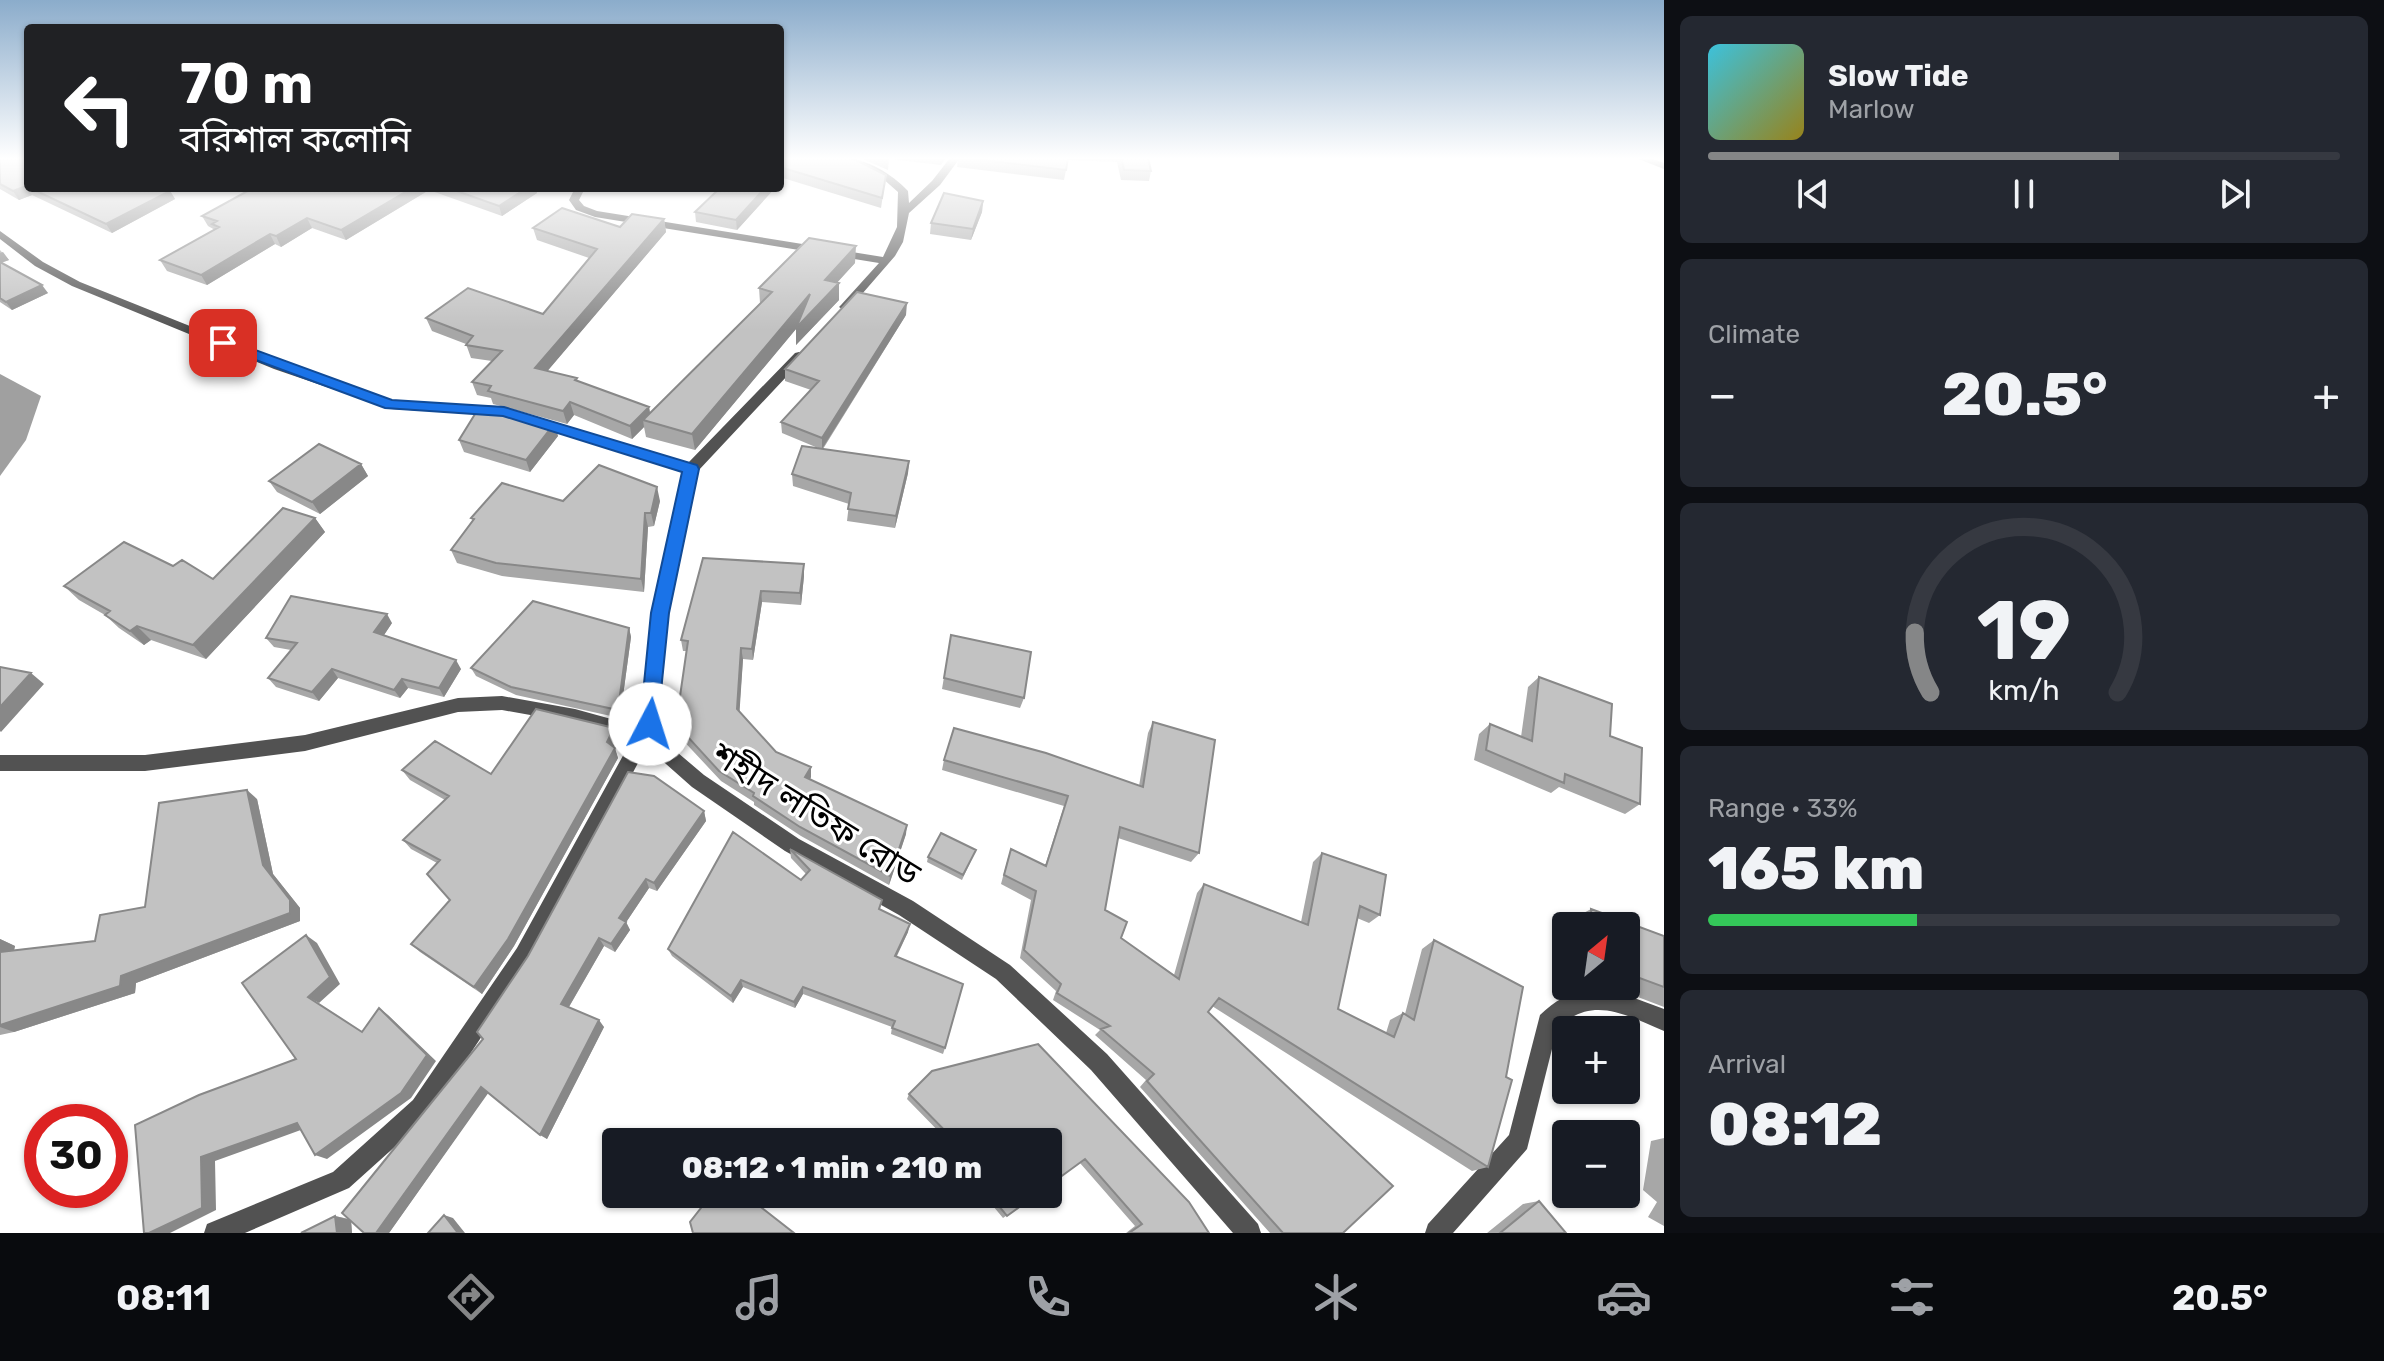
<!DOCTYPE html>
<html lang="en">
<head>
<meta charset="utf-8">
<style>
	:root { --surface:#171b24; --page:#242831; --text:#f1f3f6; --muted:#9ea1a6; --line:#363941; --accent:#858687 }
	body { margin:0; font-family:Rubik,"Noto Sans Bengali",sans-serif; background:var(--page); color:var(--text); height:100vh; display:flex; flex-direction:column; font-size:30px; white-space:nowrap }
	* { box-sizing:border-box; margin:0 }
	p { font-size:26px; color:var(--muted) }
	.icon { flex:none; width:44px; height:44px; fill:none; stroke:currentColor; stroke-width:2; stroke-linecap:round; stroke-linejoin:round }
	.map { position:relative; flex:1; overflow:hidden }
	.details { display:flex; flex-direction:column; gap:16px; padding:16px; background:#0d0f14; width:720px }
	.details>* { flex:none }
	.banner { position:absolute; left:24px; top:24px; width:760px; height:168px; border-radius:8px; box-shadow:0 2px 6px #0004; background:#202124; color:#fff; overflow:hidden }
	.needle { width:52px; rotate:29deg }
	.controls { position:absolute; left:1552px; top:912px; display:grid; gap:16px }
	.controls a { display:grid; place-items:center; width:88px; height:88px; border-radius:8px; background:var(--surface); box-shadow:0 2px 6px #0004; font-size:40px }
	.speed { position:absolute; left:24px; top:1104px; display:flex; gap:16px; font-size:40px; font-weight:700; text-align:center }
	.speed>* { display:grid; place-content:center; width:104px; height:104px; border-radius:50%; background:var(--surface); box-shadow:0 2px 6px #0004; line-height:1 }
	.speed .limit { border:12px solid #d22; background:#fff; color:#111 }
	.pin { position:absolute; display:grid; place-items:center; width:68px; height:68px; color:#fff; margin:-34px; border-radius:16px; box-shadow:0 4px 12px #0006 }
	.me { position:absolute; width:88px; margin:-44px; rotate:5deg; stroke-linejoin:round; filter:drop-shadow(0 0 6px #0008) }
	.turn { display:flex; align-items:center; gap:28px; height:168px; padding:0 24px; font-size:36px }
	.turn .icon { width:104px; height:104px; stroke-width:2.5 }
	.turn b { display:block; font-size:56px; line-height:68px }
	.big { font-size:60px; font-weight:800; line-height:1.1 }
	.details .card { flex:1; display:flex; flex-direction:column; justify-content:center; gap:12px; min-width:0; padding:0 28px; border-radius:12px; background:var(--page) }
	.details .dial { align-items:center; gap:0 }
	.dial svg { height:208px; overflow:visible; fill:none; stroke:var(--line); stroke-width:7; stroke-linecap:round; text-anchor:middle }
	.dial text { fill:var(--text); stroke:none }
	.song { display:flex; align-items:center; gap:24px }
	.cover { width:96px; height:96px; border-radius:12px; background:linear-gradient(135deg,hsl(190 70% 55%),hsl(50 70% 35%)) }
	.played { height:8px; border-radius:4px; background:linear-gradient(90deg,var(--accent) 65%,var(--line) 65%) }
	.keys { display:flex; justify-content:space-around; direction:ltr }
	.heat { display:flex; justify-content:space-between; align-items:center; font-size:44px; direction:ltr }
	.charge { height:12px; border-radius:6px; background:linear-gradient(90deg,#34c759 33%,var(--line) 0) }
	.trip { position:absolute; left:602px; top:1128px; width:460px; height:80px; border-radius:8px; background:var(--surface); box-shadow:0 2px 6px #0004; font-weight:800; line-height:80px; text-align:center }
	.tab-bar { display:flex; height:128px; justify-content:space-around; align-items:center; background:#090b0e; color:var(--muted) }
	.tab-bar .icon { width:56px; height:56px }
	.tab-bar .current { color:var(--accent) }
	.tab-bar b { font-size:36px; color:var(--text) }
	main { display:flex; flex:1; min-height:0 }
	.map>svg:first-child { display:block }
	.water { fill:#a0a0a0 }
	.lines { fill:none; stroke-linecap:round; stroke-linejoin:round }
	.minor { fill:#525252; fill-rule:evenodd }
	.tertiary { fill:#525252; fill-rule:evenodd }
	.wall { fill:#a7a7a7 }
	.shaded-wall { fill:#888 }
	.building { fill:#c2c2c2; stroke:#888; stroke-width:2 }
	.route { fill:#1a73e8; stroke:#114b97; stroke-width:2 }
	.labels { text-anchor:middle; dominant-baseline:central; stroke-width:6; stroke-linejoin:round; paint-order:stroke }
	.near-street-label { font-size:34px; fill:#000; stroke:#fff }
</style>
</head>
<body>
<main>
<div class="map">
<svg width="1664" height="1233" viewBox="0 0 1664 1233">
	<rect width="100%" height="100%" fill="#fff"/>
	<path class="water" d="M0,374l41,22 -15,44 -26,36z"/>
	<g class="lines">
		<path class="minor" d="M839,158c26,-1 52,15 69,33l1,12 23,-22 18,-23h10l-20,27 -31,28 -6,29 -8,14 -46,53 -4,2 -6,-4 2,-2 38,-42 -284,-46 -19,-7 -7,-10 6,-12h10l-6,12 5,6 13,5 286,46 14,-30 1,-35 -17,-15z
			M1636,158h14l14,5v6z
			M0,231l43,31 37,20 202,81 110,38 106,6 7,4 -7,4 -107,-6 -117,-40 -202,-83 -37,-20 -35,-27z
			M799,352l4,1v6l-105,112 -30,142 -9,111 -128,238 -102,154 -80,72 -104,45h-41l3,-9 126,-52 80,-72 104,-152 124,-225 11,-110 31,-141 -152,-48v-6h10l147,45 107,-110z
			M1589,988l29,4 46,17v22c-39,-16 -72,-37 -107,-2l-30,120 -74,84h-28l3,-9 81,-89 31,-120c15,-14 28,-22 49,-27z"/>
		<path class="tertiary" d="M502,696l73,13 76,21 53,45 95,64 114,62 97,64 97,89 151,170 3,9h-28l-142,-163 -95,-91 -97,-64 -114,-64 -93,-64 -52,-46 -65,-18 -73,-13 -44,2 -153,39 -160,20h-145v-16h145l160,-20 153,-37z"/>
	</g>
	<path class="wall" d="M0,158h28v30h136l6,3 5,8 -63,34 -80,-38 -13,5 -19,-11z
		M780,158l106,17 -5,33 -98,-30z
		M860,158h86l-5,7 -52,-6 -1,11z
		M958,158h190l3,13 -2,10 -28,-1 -4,-18 -49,-2 -4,20 -107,-13z
		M253,188h283l1,5 -35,23 -73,-26 -83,50 -34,-12 -31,19 -6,-3 -68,41 -40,-14 -7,-11 55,-30 -7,-4 -6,-10z
		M775,188l-38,42 -41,-8 -1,-10z
		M983,201l-1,11 -11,28 -41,-6 1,-11z
		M664,219l2,13 -119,139 30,7 1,3 71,26 1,6 110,-110 -1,-15 96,-25 -18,19 2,1v17l-43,45v-16l-101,121 -49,-13 -2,-10 -12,12 -58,-24 -7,9 -74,-20 -2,-6 -14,-3 -5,-13 20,-21 -21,-3 -5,-14 -34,-13 -6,-13 117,-4 46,-56 -52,-18 -4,-12 87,-1z
		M0,250l9,10 -8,3 47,30 -36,17 -12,-8z
		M906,315l-83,134 86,12 -1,12 -13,55 -48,-7 2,-17 -56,-18 -1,-12 26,-26 -36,-15 -1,-11 30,-32 -26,-9v-12z
		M554,424l4,12 -28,36 -66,-20 -5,-12z
		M361,464l7,12 -48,38 -43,-22 -8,-11z
		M563,501h97l-6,25 -6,1 -4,65 -142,-16 -45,-13 -6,-13 22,-29 -2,-3z
		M315,518l10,14 -119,127 -55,-19 -7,5 -25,-17 -14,-13 -26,-15 -15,-14 109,-20 40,13z
		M703,558l101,18 -3,29 -39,-3 -9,58 -10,-1 -4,53 37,40 35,15v10l-1,3 96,54 -17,51 -88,-49 -47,-31v-3l-33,-21 -43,-46 -2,-11 11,-73h-4l-2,-11z
		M392,623l-8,12 77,34 -17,28 -36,-9 -8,10 -62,-20 -19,23 -43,-14 -8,-9 23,-28 -17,-3 -8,-9z
		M629,628l2,9 -11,81 -104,-23 -40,-19 -5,-8z
		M951,635l73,63 -4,10 -78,-19z
		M1539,677l71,59 30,68 -15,10 -66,-27 -8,6 -77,-33 5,-26 11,-10 31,13 7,-50z
		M1153,722l46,131 -8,9 -73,-24 -13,72 16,28 53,37 23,-82 7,-9 97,38 12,-60 9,-9 58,62 -11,8 -12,-5 -19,91 48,24 4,-13 13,-7 2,1 17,-65 12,-9 54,227 -16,4 -260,-165 -4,6 135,221h-73l-130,-146 6,-7 -51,-45 5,-5 -47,-30 3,-9 -36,-33 11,-58 -30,-16 7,-26 3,-9 34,17 19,-60 -122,-36 2,-10 195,26 9,-53z
		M618,738l-4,9 4,11 -104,188 -32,48 -62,-42 -9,-8 39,-44 -13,-37 -26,-14 -8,-9 42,-40 -35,-20 -8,-10 89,4z
		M257,799l16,75 27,34v13l-164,62 -1,10 -121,39 -14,3v-96l15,7 -1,4 81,-9 50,-34z
		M704,811l2,10 -49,70 -8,-3 -23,34 4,8 -15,22 -11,-6 -35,61 35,20 -57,112 -59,-47 -99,141h-25l-13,-12 1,12h-51l34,-17 14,3z
		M790,849l91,61 27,22 -11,24 48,92 -2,6 -52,-20 1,-7 -89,-33 -8,14 -52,-21 -10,16 -61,-47 -4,-7 133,-69 5,-6 -15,-16z
		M976,850l-14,30 -35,-18 1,-5z
		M1591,909l73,27v71l-55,-21h17v-60h-57v-5z
		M1038,1044l171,189h-83l9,-7 -55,-63 -32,-21h-99l-42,-43 2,-5z
		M1664,1138v88l-16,-9 9,-15 -14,-12 8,-49z
		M983,1194h54l-34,24z
		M1539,1201l27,32h-79l36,-29z"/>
	<path class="shaded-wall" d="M783,168v10l-3,4v-11z
		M26,186l6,9 -13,5 -6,-9z
		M412,188h16l1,2 -83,50 -5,-10z
		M527,188h9l1,5 -35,23 -3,-10z
		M765,188h10l-38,42 -1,-10z
		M170,191l5,8 -63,34 -6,-9z
		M983,201l-1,11 -11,28 2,-11z
		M307,218l5,10 -31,19 -5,-11z
		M664,219l2,13 -127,149 -4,-13z
		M270,234l5,10 -68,41 -6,-10z
		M856,246l-1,17 -30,33v-16z
		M3,252l6,8 -9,3v-10z
		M839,283v17l-43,45v-16l-101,121 -3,-16 118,-140z
		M42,285l6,8 -36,17 -6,-8z
		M907,303l-1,12 -84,134v-11z
		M570,402l4,13 -7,9 -4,-13z
		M649,407l2,13h-8l1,7 -12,12 -2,-13z
		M554,424l4,12 -28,36 -4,-12z
		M909,461l-1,12 -13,55 1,-12z
		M361,464l7,12 -48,38 -8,-12z
		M657,487l3,14 -6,25 -3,-13z
		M645,513l3,14 -4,65 -3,-13z
		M315,518l10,14 -119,127 -13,-14z
		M804,564v12l-3,29 -1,-12z
		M761,591l1,11 -9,58 -1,-11z
		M387,614l5,9 -12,18 -6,-9z
		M137,626l14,14 -7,5 -14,-14z
		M629,628l2,9 -11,81 -2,-8z
		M741,648l2,11 -4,61 -2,-11z
		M456,660l5,9 -17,28 -5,-9z
		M332,669l6,9 -19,23 -7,-9z
		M31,673l13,11 -43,48 -1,-1v-24z
		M402,679l6,9 -8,10 -6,-8z
		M614,728l4,10 -7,14 -4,-10z
		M615,748l3,10 -104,188 -32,48 -8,-7z
		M811,767v10l-6,10v-10z
		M247,790l10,9 16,75 27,34v13l-164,62 -1,10 -121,39 -14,-5v-2l121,-49z
		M704,811l2,10 -49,70 -3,-8z
		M907,825l-1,9 -17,51 1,-9z
		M646,879l3,9 -24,36 1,-2 4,8 -15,22 -4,-8 8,-26z
		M910,924l-2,8 -15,31 2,-7z
		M306,935l11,8 23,41 -21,19 -11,-6z
		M599,938l5,8 -37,64 -6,-6z
		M0,939l15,7 -3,14 -12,-5z
		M741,980l2,7 -10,16 -2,-7z
		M803,987v7l-8,14 -1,-6z
		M379,1008l9,7 48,46 -25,37 -84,61 -12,-4z
		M599,1020l5,7 -57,112 -7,-4z
		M481,1087l8,5 -100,141h-13z
		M297,1123l12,4 -94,34 1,49 -46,23h-21l52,-76z
		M444,1215l9,3 12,15h-7z
		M335,1216l16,4 1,13h-15z"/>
	<path class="building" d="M0,158h28v29l-2,-1 -13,5 -13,-7z
		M780,158h72l34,17 -4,23 -99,-30 -3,3z
		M964,158h104l-2,12z
		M1121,158h27l3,13 -27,-1z
		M30,188h134l6,3 -64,33z
		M253,188h159l-71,42 -34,-12 -31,18 -6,-2 -69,41 -41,-15 59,-33 -7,-3 5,-3 -15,-5z
		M448,188h79l-28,18z
		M720,188h45l-29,32 -41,-8z
		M944,193l39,8 -10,28 -42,-6z
		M562,208l58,19 12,-13 32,5 -129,149 42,10 -2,2 74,27 -19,19 -60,-24 -7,9 -75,-20 3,-5 -19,-4 30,-31 -36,-6 7,-9 -47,-18 42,-30 75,26 54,-65 -64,-21z
		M809,238l47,8 -31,34 14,3 -43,45 14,-34 -118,140 -49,-14 129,-128 -13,-4z
		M0,262l42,23 -36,17 -6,-4z
		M857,292l50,11 -85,135 -41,-16 38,-41 -34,-12z
		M480,406l18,1 56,17 -28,36 -67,-20z
		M319,444l42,20 -49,38 -43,-21z
		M802,446l107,15 -13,55 -48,-7 3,-16 -59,-19z
		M599,465l58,22 -6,26h-6l-4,66 -145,-16 -45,-13 23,-31 -3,-1 31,-35 61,18z
		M283,508l32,10 -122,127 -56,-19 -7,5 -25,-16 5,-4 -46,-25 60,-44 49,24 9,-6 31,19z
		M703,558l101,6 -4,29 -39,-2 -9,58 -11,-1 -4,61 39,43 35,15 -6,10 102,48 -17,51 -90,-49 -47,-31 1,-3 -35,-22 -43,-47 12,-83 -7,-1z
		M291,596l96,18 -13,18 82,28 -17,28 -37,-9 -8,11 -62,-21 -20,23 -44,-14 29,-35 -31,-5z
		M533,601l96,27 -11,82 -107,-23 -40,-19z
		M951,635l80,17 -7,46 -80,-20z
		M0,667l31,6 -31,34z
		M1539,677l73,27 -2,32 32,12 -2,56 -75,-30 -1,9 -78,-33 4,-26 42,17z
		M536,709l78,19 -7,14 8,6 -107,191 -34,48 -63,-43 39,-44 -23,-26 13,-14 -37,-20 46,-44 -47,-26 33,-29 56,33z
		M1153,722l62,18 -16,113 -79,-26 -15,83 22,12 -6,16 58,41 25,-95 104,41 14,-72 64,22 -6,40 -20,-9 -22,103 56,28 9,-24 11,7 20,-80 89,47 -17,90 6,3 -24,87 -269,-169 -11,14 185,174 -50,47h-60l-136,-152 7,-7 -53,-45 9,-3 -53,-33 4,-9 -37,-34 12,-59 -32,-16 7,-26 35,17 22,-70 -124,-36 10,-32 92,25 97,34z
		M628,772l26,4 50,35 -50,72 -8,-4 -27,39 7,4 -15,22 -12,-6 -38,66 38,16 -59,115 -59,-48 -105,146h-12l-22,-20 141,-174 -6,-7 51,-76z
		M247,790l16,75 27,35v13l-169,63 -1,10 -120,39v-73l95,-11 5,-26 45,-8 14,-104z
		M733,832l68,48 9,-10 -20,-21 92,51 -3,9 31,15 -15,32 68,28 -18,64 -53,-20 3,-7 -92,-34 -9,15 -53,-22 -10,16 -63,-47z
		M941,833l35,17 -13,25 -35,-18z
		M1591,909l73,27v51l-38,-14v-47h-34z
		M306,935l24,42 -22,20 54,35 17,-24 48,47 -26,38 -86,62 -18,-32 -96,34 1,51 -53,25h-5l-9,-108 64,-30 97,-36 -54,-76z
		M1038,1044l151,158 20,31h-80l13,-9 -57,-65 -37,27v-44h-92l-47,-48 23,-23z
		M712,1194h32l50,39h-101l-3,-11z
		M989,1194h48l-30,22z
		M1539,1201l27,32h-66z
		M444,1215l14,18h-30z
		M335,1216l2,17h-36z"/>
	<linearGradient id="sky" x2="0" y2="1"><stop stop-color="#8baccb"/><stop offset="0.48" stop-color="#fff"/><stop offset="1" stop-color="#fff" stop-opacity="0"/></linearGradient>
	<rect width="1664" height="330" fill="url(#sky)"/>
	<path class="route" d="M218,340h10l164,60 112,7 193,58 2,4 -30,144 -12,117h-14l-3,-6 11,-111 31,-141 -179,-56 -118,-8 -167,-62z"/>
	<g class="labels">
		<g class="near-street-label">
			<text transform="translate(816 814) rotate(32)">শহীদ লতিফ রোড</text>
		</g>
	</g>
</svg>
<div class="controls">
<a><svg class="needle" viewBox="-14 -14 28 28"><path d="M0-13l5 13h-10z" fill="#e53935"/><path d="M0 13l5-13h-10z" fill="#9ea1a6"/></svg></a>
<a>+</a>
<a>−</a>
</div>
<div class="speed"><div class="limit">30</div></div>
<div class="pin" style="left:223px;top:343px;background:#d93025"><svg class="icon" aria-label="arrive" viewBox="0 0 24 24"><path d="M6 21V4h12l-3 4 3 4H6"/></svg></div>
<svg class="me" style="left:650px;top:724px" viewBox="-20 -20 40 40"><circle r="19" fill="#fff"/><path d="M0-13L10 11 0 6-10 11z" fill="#1a73e8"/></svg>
<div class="trip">08:12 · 1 min · 210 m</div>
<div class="banner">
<div class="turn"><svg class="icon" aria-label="left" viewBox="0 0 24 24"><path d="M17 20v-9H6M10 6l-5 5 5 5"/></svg><div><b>70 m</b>বরিশাল কলোনি</div></div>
</div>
</div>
<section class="details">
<div class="card">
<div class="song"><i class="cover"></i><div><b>Slow Tide</b><p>Marlow</p></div></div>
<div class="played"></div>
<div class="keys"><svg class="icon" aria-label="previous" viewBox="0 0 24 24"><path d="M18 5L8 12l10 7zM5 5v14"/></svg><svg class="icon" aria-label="pause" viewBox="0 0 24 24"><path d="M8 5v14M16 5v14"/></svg><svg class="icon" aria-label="next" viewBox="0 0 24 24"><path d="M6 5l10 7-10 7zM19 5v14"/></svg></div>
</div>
<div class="card"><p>Climate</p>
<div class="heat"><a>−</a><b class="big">20.5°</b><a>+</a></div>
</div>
<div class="card dial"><svg viewBox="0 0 100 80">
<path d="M14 69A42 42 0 1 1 86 69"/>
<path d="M14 69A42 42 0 0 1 8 46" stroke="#858687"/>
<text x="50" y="56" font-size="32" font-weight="700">19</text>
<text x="50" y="72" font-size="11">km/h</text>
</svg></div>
<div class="card"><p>Range · 33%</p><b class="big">165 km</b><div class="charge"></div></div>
<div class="card"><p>Arrival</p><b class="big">08:12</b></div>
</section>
</main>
<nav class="tab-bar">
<b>08:11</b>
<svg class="icon current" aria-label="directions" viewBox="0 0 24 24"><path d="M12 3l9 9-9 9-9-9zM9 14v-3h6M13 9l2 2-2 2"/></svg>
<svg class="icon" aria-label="music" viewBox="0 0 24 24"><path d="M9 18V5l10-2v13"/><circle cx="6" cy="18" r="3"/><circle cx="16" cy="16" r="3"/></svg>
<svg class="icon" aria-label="phone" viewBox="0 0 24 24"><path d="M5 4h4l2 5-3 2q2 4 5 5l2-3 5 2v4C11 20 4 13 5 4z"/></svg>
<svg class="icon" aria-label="climate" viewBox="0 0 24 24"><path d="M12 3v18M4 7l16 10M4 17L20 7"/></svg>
<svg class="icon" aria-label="car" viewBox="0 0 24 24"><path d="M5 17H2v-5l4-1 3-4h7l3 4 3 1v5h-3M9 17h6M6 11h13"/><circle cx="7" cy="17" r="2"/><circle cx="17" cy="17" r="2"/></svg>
<svg class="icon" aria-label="filters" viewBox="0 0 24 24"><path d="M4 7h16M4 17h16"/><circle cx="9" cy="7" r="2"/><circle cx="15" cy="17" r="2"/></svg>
<b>20.5°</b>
</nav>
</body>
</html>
